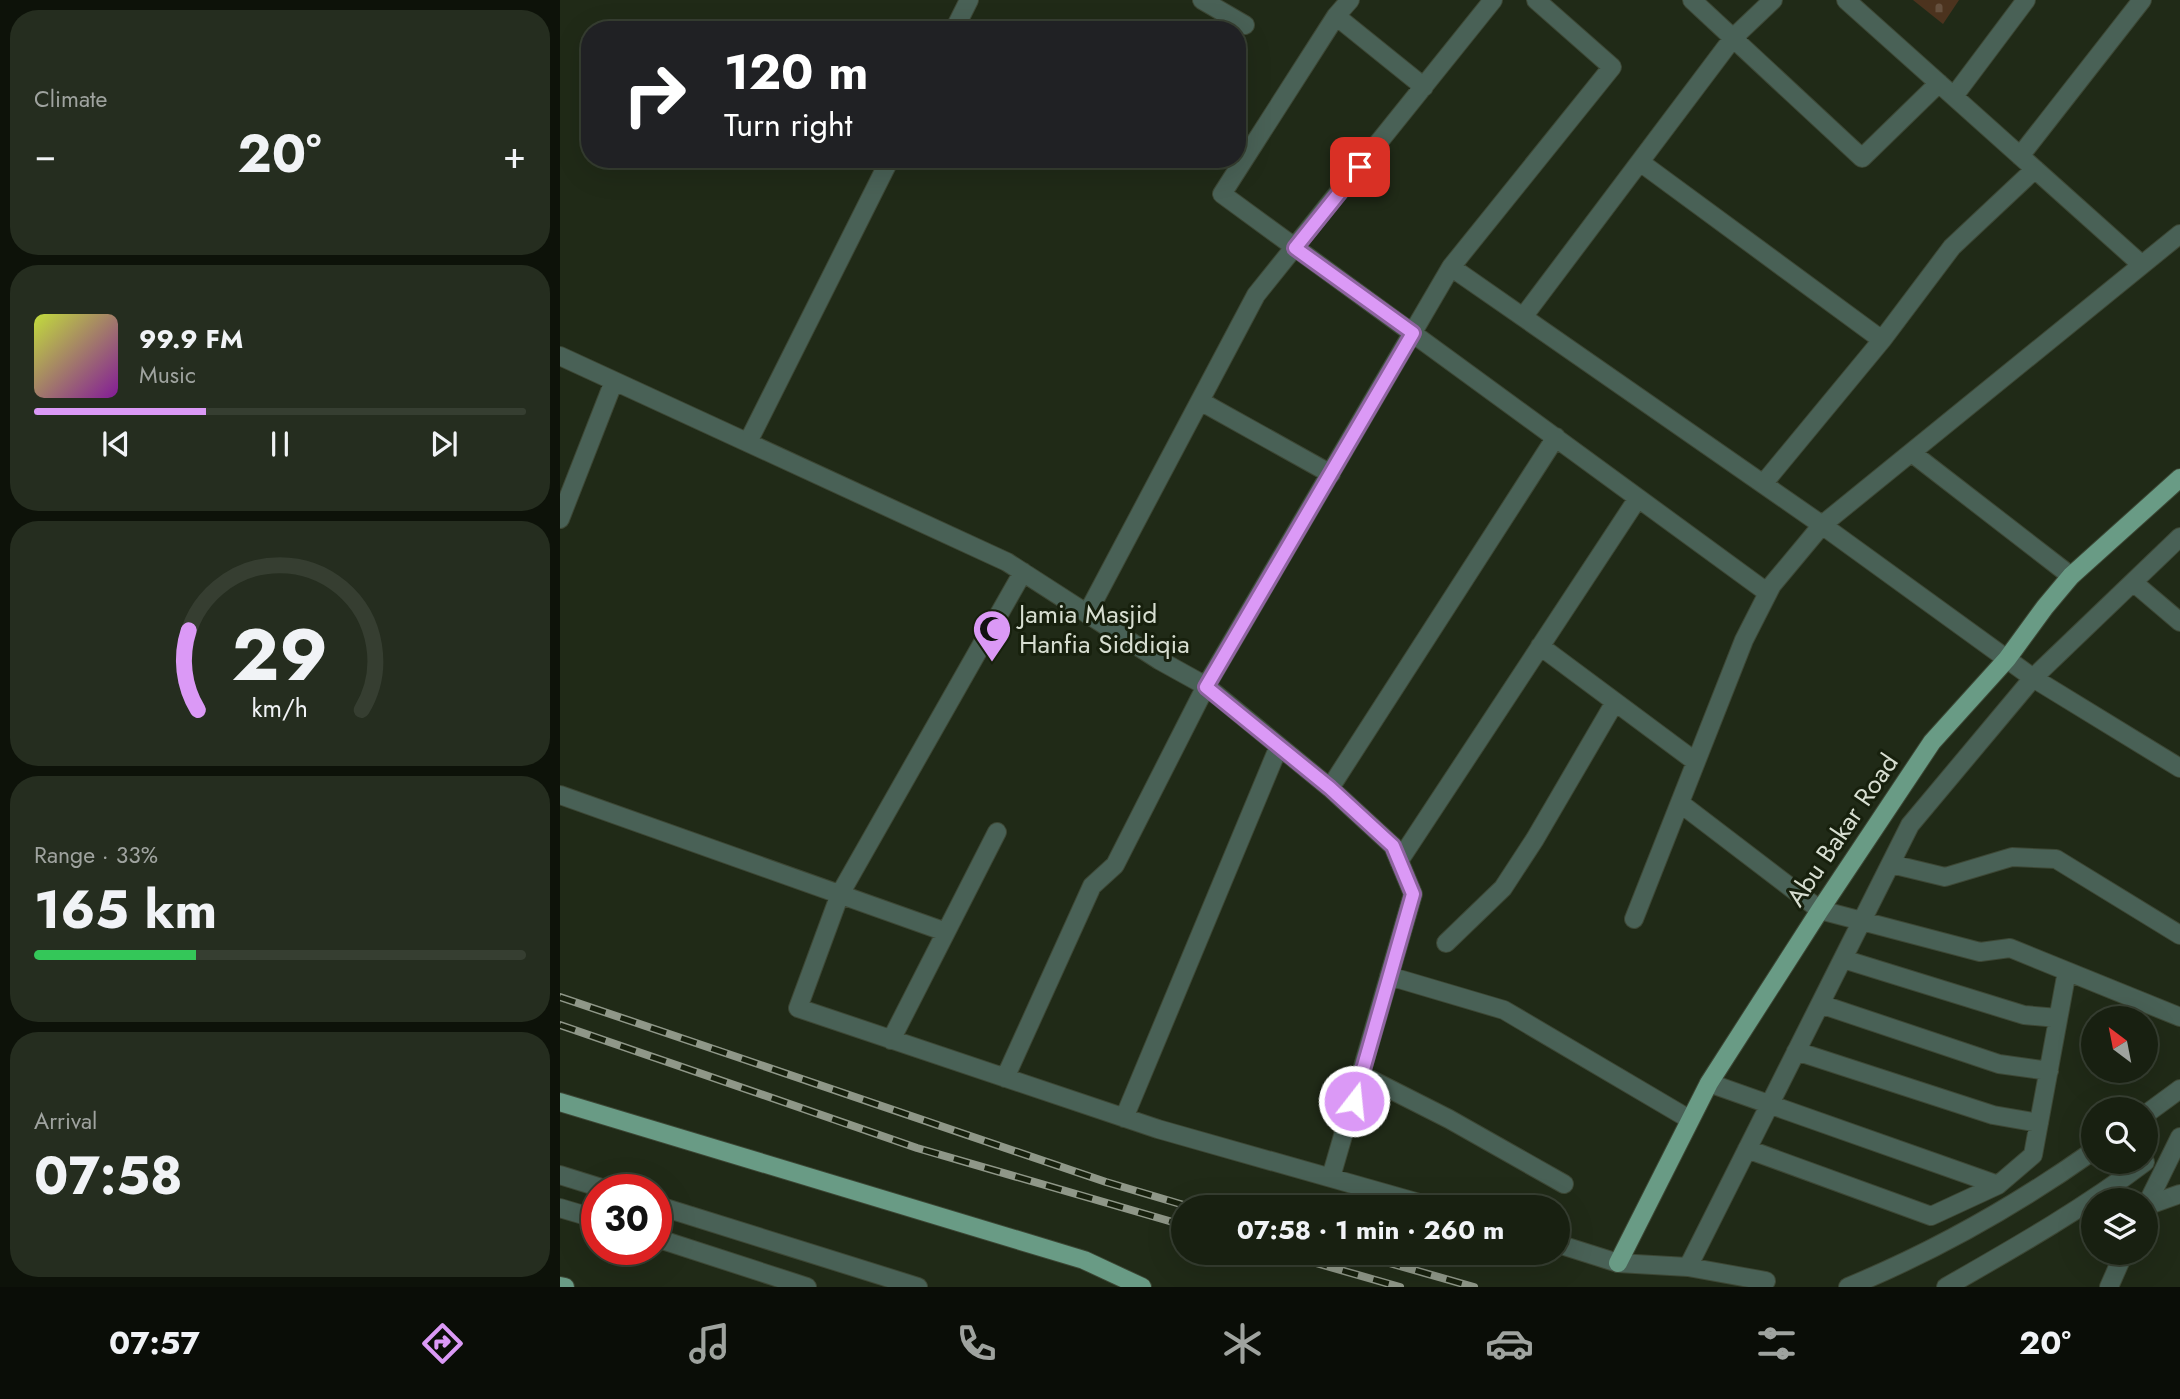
<!DOCTYPE html>
<html lang="en">
<head>
<meta charset="utf-8">
<style>
	:root { --surface:#182011; --page:#252d1f; --text:#f1f3f6; --muted:#9fa39f; --line:#363e31; --accent:#db99f6 }
	body { margin:0; font-family:Jost,sans-serif; background:var(--page); color:var(--text); height:100vh; display:flex; flex-direction:column; font-size:26px; white-space:nowrap }
	* { box-sizing:border-box; margin:0 }
	p { font-size:23px; color:var(--muted) }
	.icon { flex:none; width:38px; height:38px; fill:none; stroke:currentColor; stroke-width:2; stroke-linecap:round; stroke-linejoin:round }
	.map { position:relative; flex:1; overflow:hidden }
	.details { display:flex; flex-direction:column; gap:10px; padding:10px; background:#0d1209; width:560px }
	.details>* { flex:none }
	.guide { position:absolute; left:21px; top:21px; width:665px; height:147px; border-radius:28px; box-shadow:0 7px 28px #0002,0 0 0 2px var(--line); background:#202124; color:#fff; overflow:hidden }
	.needle { width:46px; rotate:328deg }
	.buttons { position:absolute; left:1521px; top:1006px; display:grid; gap:14px }
	.buttons a { display:grid; place-items:center; width:77px; height:77px; border-radius:50%; background:var(--surface); box-shadow:0 7px 28px #0002,0 0 0 2px var(--line); font-size:35px }
	.speed { position:absolute; left:21px; top:1174px; display:flex; gap:14px; font-size:35px; font-weight:700; text-align:center }
	.speed>* { display:grid; place-content:center; width:91px; height:91px; border-radius:50%; background:var(--surface); box-shadow:0 7px 28px #0002,0 0 0 2px var(--line); line-height:1 }
	.speed .limit { border:10px solid #d22; background:#fff; color:#111 }
	.pin { position:absolute; display:grid; place-items:center; width:60px; height:60px; color:#fff; margin:-30px; border-radius:14px; box-shadow:0 4px 10px #0006 }
	.me { position:absolute; width:77px; margin:-38px; rotate:16deg; stroke-linejoin:round; filter:drop-shadow(0 0 5px #0008) }
	.turn { display:flex; align-items:center; gap:24px; height:147px; padding:0 28px; font-size:32px }
	.turn .icon { width:91px; height:91px; stroke-width:2.5 }
	.turn b { display:block; font-size:49px; line-height:60px }
	.big { font-size:52px; font-weight:700; line-height:1.1 }
	.details .widget { flex:1; display:flex; flex-direction:column; justify-content:center; gap:10px; min-width:0; padding:0 24px; border-radius:28px; background:var(--page) }
	.details .dial { align-items:center; gap:0 }
	.dial svg { height:182px; overflow:visible; fill:none; stroke:var(--line); stroke-width:7; stroke-linecap:round; text-anchor:middle }
	.dial text { fill:var(--text); stroke:none }
	.song { display:flex; align-items:center; gap:21px }
	.cover { width:84px; height:84px; border-radius:10px; background:linear-gradient(135deg,hsl(70 70% 55%),hsl(290 70% 35%)) }
	.played { height:7px; border-radius:4px; background:linear-gradient(90deg,var(--accent) 35%,var(--line) 35%) }
	.keys { display:flex; justify-content:space-around; direction:ltr }
	.heat { display:flex; justify-content:space-between; align-items:center; font-size:38px; direction:ltr }
	.charge { height:10px; border-radius:5px; background:linear-gradient(90deg,#34c759 33%,var(--line) 0) }
	.trip { position:absolute; left:611px; top:1195px; width:399px; height:70px; border-radius:35px; background:var(--surface); box-shadow:0 7px 28px #0002,0 0 0 2px var(--line); font-weight:700; line-height:70px; text-align:center }
	.dock { display:flex; height:112px; justify-content:space-around; align-items:center; background:#0a0d07; color:var(--muted) }
	.dock .icon { width:49px; height:49px }
	.dock .selected { color:var(--accent) }
	.dock b { font-size:32px; color:var(--text) }
	main { display:flex; flex:1; min-height:0 }
	.map>svg:first-child { display:block }
	.cemetery { fill:url(#cemetery-stones) }
	.lines { fill:none; stroke-linecap:round; stroke-linejoin:round }
	.minor-casing { stroke:#3d4735; stroke-width:20 }
	.major-casing { stroke:#3d4735; stroke-width:20 }
	.minor { stroke:#496156; stroke-width:18 }
	.major { stroke:#699b85; stroke-width:18 }
	.rail-casing { stroke:#8f9788; stroke-width:8 }
	.rail { stroke:#17200d; stroke-width:5; stroke-dasharray:16; stroke-linecap:butt }
	.route-casing { stroke:#8e63a0; stroke-width:18 }
	.route { stroke:#db99f6; stroke-width:12 }
	.labels { text-anchor:middle; dominant-baseline:central; stroke-width:6; stroke-linejoin:round; paint-order:stroke }
	.poi-label { font-size:26px; fill:#d7ded1; stroke:#17200d; text-anchor:start }
	.street-label { font-size:26px; fill:#d7ded1; stroke:#17200d }
</style>
</head>
<body>
<main>
<section class="details">
<div class="widget"><p>Climate</p>
<div class="heat"><a>−</a><b class="big">20°</b><a>+</a></div>
</div>
<div class="widget">
<div class="song"><i class="cover"></i><div><b>99.9 FM</b><p>Music</p></div></div>
<div class="played"></div>
<div class="keys"><svg class="icon" aria-label="previous" viewBox="0 0 24 24"><path d="M18 5L8 12l10 7zM5 5v14"/></svg><svg class="icon" aria-label="pause" viewBox="0 0 24 24"><path d="M8 5v14M16 5v14"/></svg><svg class="icon" aria-label="next" viewBox="0 0 24 24"><path d="M6 5l10 7-10 7zM19 5v14"/></svg></div>
</div>
<div class="widget dial"><svg viewBox="0 0 100 80">
<path d="M14 69A42 42 0 1 1 86 69"/>
<path d="M14 69A42 42 0 0 1 10 34" stroke="#db99f6"/>
<text x="50" y="56" font-size="32" font-weight="700">29</text>
<text x="50" y="72" font-size="11">km/h</text>
</svg></div>
<div class="widget"><p>Range · 33%</p><b class="big">165 km</b><div class="charge"></div></div>
<div class="widget"><p>Arrival</p><b class="big">07:58</b></div>
</section>
<div class="map">
<svg width="1620" height="1287" viewBox="0 0 1620 1287">
	<defs>
		<pattern id="cemetery-stones" width="16" height="16" patternUnits="userSpaceOnUse" patternTransform="scale(1.75)"><rect width="16" height="16" fill="#4c331e"/><path d="M2 7V4a2 2 0 0 1 4 0v3zM10 15v-3a2 2 0 0 1 4 0v3z" fill="#65503e"/></pattern>
	</defs>
	<rect width="100%" height="100%" fill="#202a17"/>
	<path class="cemetery" d="M1353,0h46l-16,24z"/>
	<g class="lines">
		<g class="minor-casing">
			<path id="minor" d="M642,0l43,25
				M790,0l-14,16 -114,178 546,399
				M1132,0l170,158 77,-75
				M1286,0l296,265
				M776,16l88,71
				M394,30l15,-30
				M1394,96l72,-96
				M1460,156l122,-156
				M1080,162l242,178
				M891,267l161,-200 -76,-67
				M963,317l210,-279 40,-38
				M0,356l447,206 152,98 47,26 245,-419 371,258 211,153 147,90
				M640,401l131,73
				M188,442l142,-283
				M1352,453l159,123
				M1203,484l119,-144 70,-93 83,-78
				M0,519l54,-138
				M463,572l-183,322 -42,114 360,121 279,79
				M1573,582l47,40
				M527,614l169,-319 237,-295
				M980,646l156,116
				M770,788l226,-351
				M0,795l386,137
				M1120,803l140,107 160,42 30,-4 170,69
				M839,861l239,-363
				M1331,864l54,13 67,-20 44,2 124,76
				M1074,919l110,-279 28,-55 50,-60 358,-291
				M886,943l57,-55 32,-49 80,-137
				M1283,959l181,56 34,3
				M829,976l115,34 185,109
				M1260,1004l179,60 50,7
				M331,1040l106,-208
				M1236,1051l197,64 46,8
				M802,1075l87,44 115,65
				M445,1078l87,-192 23,-21 91,-179 124,102 63,58 20,48 -82,283
				M1149,1083l289,102
				M1586,1114l34,-25
				M564,1118l155,-372
				M1187,1149l184,67 67,-31 35,-30 34,-184
				M0,1175l48,15
				M96,1205l262,82
				M1586,1206l34,-69
				M1586,1206l34,-12
				M0,1208l37,11
				M96,1238l151,49
				M998,1244l60,19 70,4 78,14
				M1128,1267l222,-442 123,-147 147,-141
				M1288,1287c85,-35 170,-83 245,-136
				M1386,1287c68,-39 137,-78 199,-125
				M1549,1287l15,-34"/>
		</g>
		<g class="major-casing">
			<path id="major" d="M0,1102l524,158 58,27
				M1058,1263l91,-180 111,-173 112,-168 75,-83 38,-52 26,-31 109,-98
				M0,1286l5,1"/>
		</g>
		<use href="#minor" class="minor"/>
		<use href="#major" class="major"/>
		<g class="rail-casing">
			<path id="rail" d="M0,997l546,185 88,26
				M0,1025l357,123 266,77
				M721,1253l119,34
				M794,1253l120,34"/>
		</g>
		<use href="#rail" class="rail"/>
	</g>
	<g class="lines">
		<g class="route-casing">
			<path id="route" d="M794,1101l59,-207 -20,-48 -63,-58 -124,-101 207,-354 -118,-85 65,-81"/>
		</g>
		<use href="#route" class="route"/>
	</g>
	<defs>
		<g id="mosque-pin" transform="scale(2.0125)"><path d="M0 17L-7.5 6A9.5 9.5 0 1 1 7.5 6Z" fill="#db99f6" stroke="#17200d"/><path d="M3.5-4.9A6 6 0 1 0 3.5 4.9A5 5 0 1 1 3.5-4.9Z" fill="#111"/></g>
	</defs>
	<g fill-rule="evenodd">
		<use href="#mosque-pin" x="432" y="629"/>
	</g>
	<g class="labels">
		<g class="poi-label">
			<text x="459" y="614">Jamia Masjid<tspan x="459" dy="30">Hanfia Siddiqia</tspan></text>
		</g>
		<g class="street-label">
			<text transform="translate(1282 830) rotate(-56)">Abu Bakar Road</text>
		</g>
	</g>
</svg>
<div class="buttons">
<a><svg class="needle" viewBox="-14 -14 28 28"><path d="M0-13l5 13h-10z" fill="#e53935"/><path d="M0 13l5-13h-10z" fill="#9fa39f"/></svg></a>
<a><svg class="icon" aria-label="search" viewBox="0 0 24 24"><circle cx="10" cy="10" r="6"/><path d="M15 15l6 6"/></svg></a>
<a><svg class="icon" aria-label="layers" viewBox="0 0 24 24"><path d="M12 4l9 5-9 5-9-5zM3 14l9 5 9-5"/></svg></a>
</div>
<div class="speed"><div class="limit">30</div></div>
<div class="pin" style="left:800px;top:167px;background:#d93025"><svg class="icon" aria-label="arrive" viewBox="0 0 24 24"><path d="M6 21V4h12l-3 4 3 4H6"/></svg></div>
<svg class="me" style="left:794px;top:1101px" viewBox="-20 -20 40 40"><circle r="17" fill="#db99f6" stroke="#fff" stroke-width="3"/><path d="M0-11L8 9 0 5-8 9z" fill="#fff"/></svg>
<div class="trip">07:58 · 1 min · 260 m</div>
<div class="guide">
<div class="turn"><svg class="icon" aria-label="right" viewBox="0 0 24 24"><path d="M7 20v-9h11M14 6l5 5-5 5"/></svg><div><b>120 m</b>Turn right</div></div>
</div>
</div>
</main>
<nav class="dock">
<b>07:57</b>
<svg class="icon selected" aria-label="directions" viewBox="0 0 24 24"><path d="M12 3l9 9-9 9-9-9zM9 14v-3h6M13 9l2 2-2 2"/></svg>
<svg class="icon" aria-label="music" viewBox="0 0 24 24"><path d="M9 18V5l10-2v13"/><circle cx="6" cy="18" r="3"/><circle cx="16" cy="16" r="3"/></svg>
<svg class="icon" aria-label="phone" viewBox="0 0 24 24"><path d="M5 4h4l2 5-3 2q2 4 5 5l2-3 5 2v4C11 20 4 13 5 4z"/></svg>
<svg class="icon" aria-label="climate" viewBox="0 0 24 24"><path d="M12 3v18M4 7l16 10M4 17L20 7"/></svg>
<svg class="icon" aria-label="car" viewBox="0 0 24 24"><path d="M5 17H2v-5l4-1 3-4h7l3 4 3 1v5h-3M9 17h6M6 11h13"/><circle cx="7" cy="17" r="2"/><circle cx="17" cy="17" r="2"/></svg>
<svg class="icon" aria-label="filters" viewBox="0 0 24 24"><path d="M4 7h16M4 17h16"/><circle cx="9" cy="7" r="2"/><circle cx="15" cy="17" r="2"/></svg>
<b>20°</b>
</nav>
</body>
</html>
